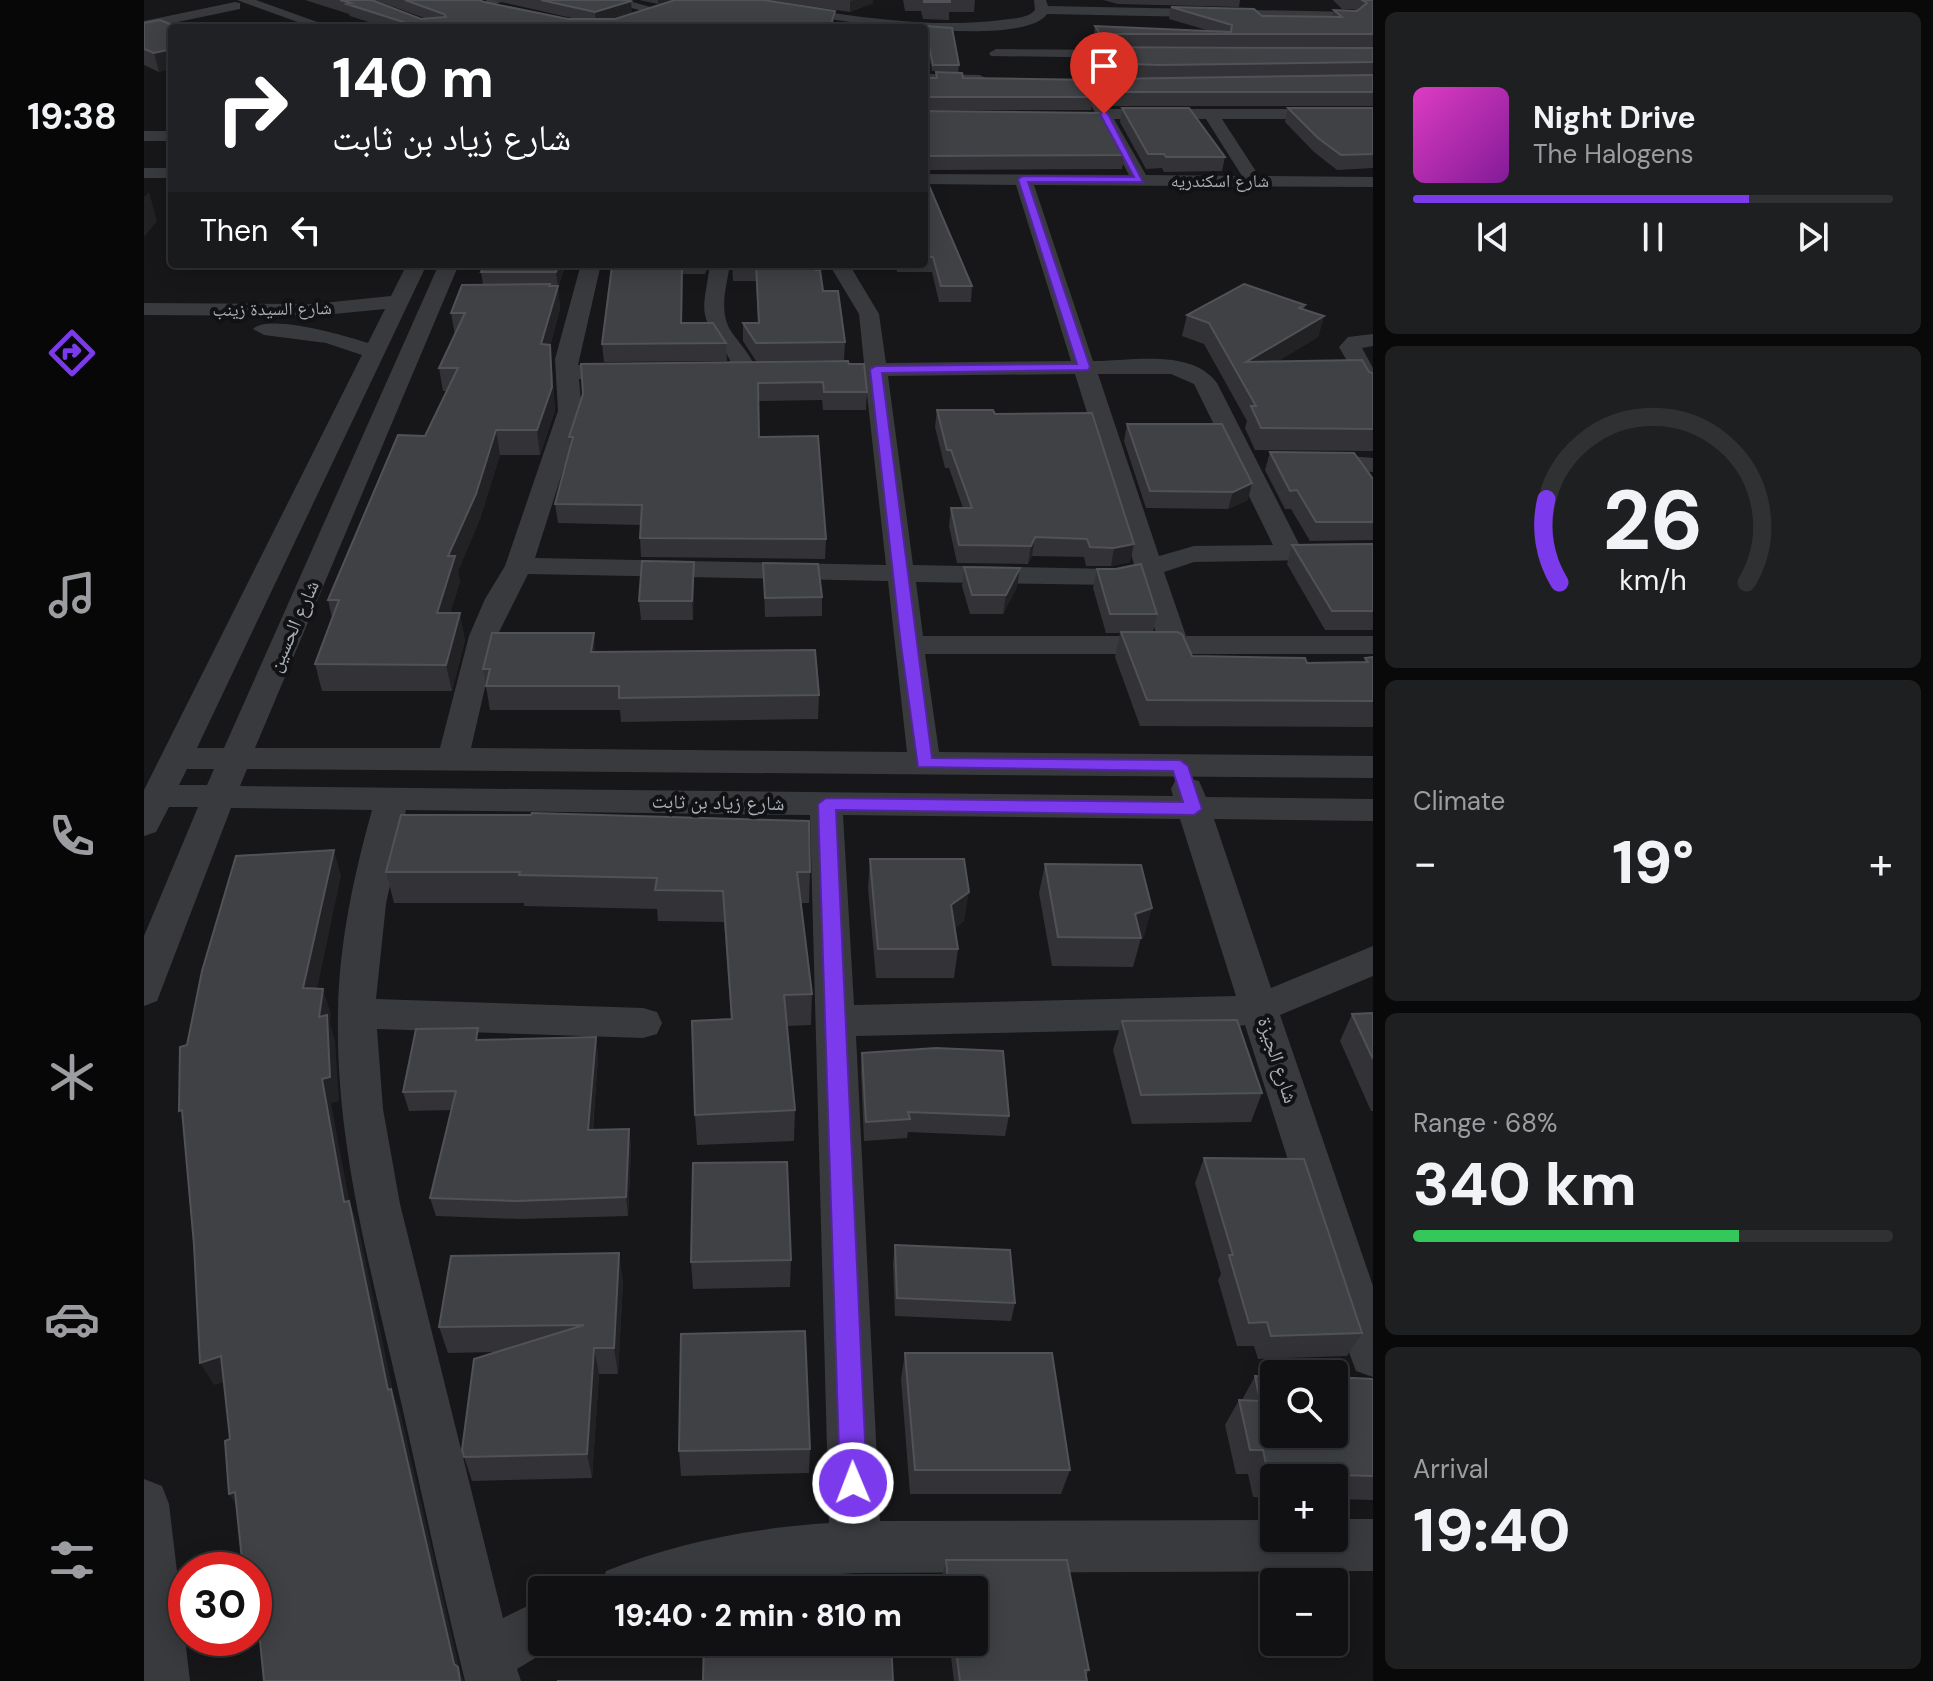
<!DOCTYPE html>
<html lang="en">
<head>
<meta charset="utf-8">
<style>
	:root { --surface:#111113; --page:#1e1f21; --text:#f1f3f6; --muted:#9c9da0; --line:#303133; --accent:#7c3aed }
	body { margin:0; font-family:"DM Sans","Noto Naskh Arabic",sans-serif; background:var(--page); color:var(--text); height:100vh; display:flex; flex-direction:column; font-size:30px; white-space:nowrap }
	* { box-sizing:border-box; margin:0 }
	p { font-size:26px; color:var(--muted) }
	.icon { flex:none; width:44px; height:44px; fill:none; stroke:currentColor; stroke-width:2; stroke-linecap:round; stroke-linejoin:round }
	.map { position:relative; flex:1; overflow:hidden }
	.sheet { display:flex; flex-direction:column; gap:12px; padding:12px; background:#09090a; width:560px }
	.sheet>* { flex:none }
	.banner { position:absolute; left:24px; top:24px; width:760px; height:244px; border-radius:8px; box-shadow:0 4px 20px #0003,0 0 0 2px var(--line); background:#202124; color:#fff; overflow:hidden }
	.controls { position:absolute; left:1116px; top:1360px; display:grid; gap:16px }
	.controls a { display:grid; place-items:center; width:88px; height:88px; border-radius:8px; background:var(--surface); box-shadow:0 4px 20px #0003,0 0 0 2px var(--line); font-size:40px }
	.speed { position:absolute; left:24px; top:1552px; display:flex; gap:16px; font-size:40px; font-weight:700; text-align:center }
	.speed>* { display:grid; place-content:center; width:104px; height:104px; border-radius:50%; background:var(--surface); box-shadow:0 4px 20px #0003,0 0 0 2px var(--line); line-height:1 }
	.speed .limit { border:12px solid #d22; background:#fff; color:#111 }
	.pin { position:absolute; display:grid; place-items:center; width:68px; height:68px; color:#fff; margin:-82px -34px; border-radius:50% 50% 50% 0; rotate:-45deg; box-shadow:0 0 8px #0007 }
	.pin .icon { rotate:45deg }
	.me { position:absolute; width:88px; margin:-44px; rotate:359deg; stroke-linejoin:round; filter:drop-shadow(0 0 6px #0008) }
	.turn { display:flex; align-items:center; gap:28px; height:168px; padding:0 32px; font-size:36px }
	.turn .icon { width:104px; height:104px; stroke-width:2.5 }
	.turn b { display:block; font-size:56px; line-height:68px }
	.then { display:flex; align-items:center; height:76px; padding:0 32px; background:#0003; gap:16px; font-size:30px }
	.big { font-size:60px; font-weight:800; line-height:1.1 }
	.sheet .widget { flex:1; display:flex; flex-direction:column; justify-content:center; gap:12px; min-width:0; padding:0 28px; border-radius:12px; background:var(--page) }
	.sheet .dial { align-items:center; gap:0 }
	.dial svg { height:208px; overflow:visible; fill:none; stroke:var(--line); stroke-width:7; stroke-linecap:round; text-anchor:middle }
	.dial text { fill:var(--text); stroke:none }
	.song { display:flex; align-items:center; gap:24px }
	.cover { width:96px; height:96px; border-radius:12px; background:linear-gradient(135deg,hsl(310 70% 55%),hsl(290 70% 35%)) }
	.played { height:8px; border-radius:4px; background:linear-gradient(90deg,var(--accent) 70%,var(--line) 70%) }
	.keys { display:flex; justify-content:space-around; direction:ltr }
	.heat { display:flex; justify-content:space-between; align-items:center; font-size:44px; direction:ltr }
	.charge { height:12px; border-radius:6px; background:linear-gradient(90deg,#34c759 68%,var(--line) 0) }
	.trip { position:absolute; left:384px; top:1576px; width:460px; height:80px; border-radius:8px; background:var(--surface); box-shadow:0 4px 20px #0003,0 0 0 2px var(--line); font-weight:800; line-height:80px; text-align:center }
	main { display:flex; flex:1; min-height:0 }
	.tab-bar { display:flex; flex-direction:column; width:144px; justify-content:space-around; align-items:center; background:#070708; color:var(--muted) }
	.tab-bar .icon { width:56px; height:56px }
	.tab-bar .active { color:var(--accent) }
	.tab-bar b { font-size:36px; color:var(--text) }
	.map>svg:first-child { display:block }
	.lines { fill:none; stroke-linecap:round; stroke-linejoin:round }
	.minor { fill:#383a3e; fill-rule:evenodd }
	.wall { fill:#333337 }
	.shaded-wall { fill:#222225 }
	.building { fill:#3f4145; stroke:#505257; stroke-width:2 }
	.route { fill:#7c3aed; stroke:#51269a; stroke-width:2 }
	.labels { text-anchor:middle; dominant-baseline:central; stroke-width:8; stroke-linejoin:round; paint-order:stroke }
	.far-street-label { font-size:18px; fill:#a8b0b9; stroke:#121214 }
	.street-label { font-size:20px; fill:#a8b0b9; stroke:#121214 }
</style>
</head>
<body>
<main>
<nav class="tab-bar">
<b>19:38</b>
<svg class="icon active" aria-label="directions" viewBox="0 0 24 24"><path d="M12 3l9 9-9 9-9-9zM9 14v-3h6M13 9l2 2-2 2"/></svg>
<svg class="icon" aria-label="music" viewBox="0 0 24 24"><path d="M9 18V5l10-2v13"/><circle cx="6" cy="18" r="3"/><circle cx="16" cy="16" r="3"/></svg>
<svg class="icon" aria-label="phone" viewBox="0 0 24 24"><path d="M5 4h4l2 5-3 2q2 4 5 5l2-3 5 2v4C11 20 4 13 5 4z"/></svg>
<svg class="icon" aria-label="climate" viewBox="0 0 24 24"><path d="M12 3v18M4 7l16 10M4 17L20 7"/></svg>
<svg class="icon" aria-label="car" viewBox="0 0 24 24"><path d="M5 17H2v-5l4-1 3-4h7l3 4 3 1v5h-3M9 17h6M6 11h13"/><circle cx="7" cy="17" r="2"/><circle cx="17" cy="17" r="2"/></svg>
<svg class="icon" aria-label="filters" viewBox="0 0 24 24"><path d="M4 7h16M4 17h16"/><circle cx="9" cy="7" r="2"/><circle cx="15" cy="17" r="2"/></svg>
</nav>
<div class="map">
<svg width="1229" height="1681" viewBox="0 0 1229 1681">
	<rect width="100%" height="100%" fill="#171719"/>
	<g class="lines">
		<path class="minor" d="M93,0h19l78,28h-20z
			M343,0h19l-25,10 -7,-4z
			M457,0h24l44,12 -7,4z
			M585,0c35,0 69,8 104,13 55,8 113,14 168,7 12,-2 26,-1 34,-10l-1,-10h12l2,6 306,6 7,4 -7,4 -307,-6c-27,40 -263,-1 -312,-10z
			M91,2l5,1v6l-96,20v-8z
			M852,49l133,1 7,4 -7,4 -138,-2 -2,-3z
			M780,74l56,1 7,4 -7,4 -56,-1z
			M950,91l5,2 10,16h264v10h-151l37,57 114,1v10l-339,-2 59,176c37,0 99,-13 124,22l82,161 74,-1v16l-179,3 -30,10 22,64h187v18h-448l14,98 434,4v22l-1126,-9 -7,17 933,10 -2,-7 4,-8 12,-3 12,3 7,16 167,2v22l-159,-2 57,169 102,-42v30l-93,39 93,271v91l-17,-6 -6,-16 -105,-330 -18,3 -371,8 24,485 394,-1v18h60v-19h39v52l-518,2 -78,5 -62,12h-116l7,-19c71,-29 147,-43 223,-48l-19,-708 -404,-5 -20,94 -10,95 267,9 14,4 5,11 -5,11 -14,4 -266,-9 6,80 17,95 103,414 39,-19v43h20l-45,27 4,12h-56c-24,-95 -44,-192 -66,-288 -29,-126 -64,-252 -61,-381 1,-69 16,-137 34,-202l-141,-2 -74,193 -13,5v-70l54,-129h-29l-13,25 -12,4v-46l218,-435 -36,-12 -62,-8 -11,-6c15,-16 94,7 115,14l17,-34 -72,7 -169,-1v-12l169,1 78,-8 16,-32h20l-230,484h27l215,-484h20l-204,484h185l29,-112 16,-37 20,-33 53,-155 -3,-52 26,-95h20l-23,101h48l11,7 -11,7h-47l3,32 -47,147 351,7 -21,-189 -46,1 -11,-7 11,-7h45l-5,-49 -30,-50h20l30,50 7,49 185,-2 -55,-176 -92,-1v-10l205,1 -43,-79zM970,119h92l36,57 -96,-1zM931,374l59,190 -23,5 -198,-4 -25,-189zM954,374h73l23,10 79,161 -79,1 -35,10zM384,574l360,7 19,171 -436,-4 26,-112zM995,579l18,57h-234l-7,-54 195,3zM43,769h27l-7,16h-28zM699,815l337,4 56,177 -382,9z
			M0,131h28v10h-28z
			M0,168h28v10h-28z
			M566,264h20c-3,20 -11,45 -1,64 9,15 22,25 27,43l-3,5h-16c-5,-8 -6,-16 -11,-23 -29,-42 -23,-39 -16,-89z
			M1229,334v12l-11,2 11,20v26l-8,-2 -26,-45 9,-10z
			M1170,453l59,5v14l-68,-7 -3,-5 3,-5z
			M0,1479l18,7 7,18 21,177h-46z"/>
	</g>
	<path class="wall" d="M161,0h67l49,19h6l-52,-19h104l5,2 84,17h8l-84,-19h137l3,12 -22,7 225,-8 -2,17h-446l-37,-12 -1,-2z
		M495,0h32l-13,4z
		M623,0h106v3l-23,9z
		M759,0h72l-1,12h-25v8l-26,-1 -2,-8h-16z
		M959,0h137l-1,7 -121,-3z
		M1189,0h40v47l-275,-1 -5,-7 2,-13 115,5 -41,-12 2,-12 91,9 70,1 2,-7 23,1 -3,-2h-12z
		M0,23l35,5 -20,44 -15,-7z
		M781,26l34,39 -1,7 -26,-1 -7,-39z
		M941,47l288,1v58h-262l-10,-13 2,-14 54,-1 -79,-2 -5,-9 2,-13h9z
		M792,72l27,6 131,2 -3,14 2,3 -2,13h-167v-32h11z
		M978,108l103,49 -3,14 -58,1 -2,-4 -16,1 -26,-47z
		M1144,108h85v60l-36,2 -23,-18 -29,-30z
		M780,111l201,44 -3,14 -198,1z
		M780,174l48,112 -1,16h-32l-7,-30h-35l-1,-8h28z
		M422,264l-8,23 2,22 -10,37 5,65 -15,44h-40l-20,64 -22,52 2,11 -10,31 15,27 -13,51h-130l-7,-27 17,-46 -4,-18 97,-164 22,-45h-4l-4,-23 16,-33 -4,-22 32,-28 -2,-13z
		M480,264h85l-4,10h-22l-1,49 44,20 1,18 -123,1 -2,-18z
		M588,264h84l7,27 22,51 -1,18 -88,1 -13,-20v-18h15l-2,-42h-23z
		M1161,305l-1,5 20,6 -6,21 -40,24 95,12v78l-118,-1 -10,-22 2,-7 -43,-77 -22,-8 5,-21z
		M705,364l18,28 -1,18h-43l-1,-10 -64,1 1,36 67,102 -1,20 -184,-2 -1,-19 1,-13 -83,-2 -3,-19 15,-57 -1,-10 14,-43z
		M793,410l58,4 135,148 -19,4h-25l-2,-9 -52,-1 -4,8 -71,-1 -8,-37 2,-18h12l-14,-40h-4l-10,-41z
		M983,424l121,76 -20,9 -82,-1 -22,-67z
		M1126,452l103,27v61l-63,1 -19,-32h-6l-20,-39z
		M1229,544v86h-48l-38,-66 5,-19z
		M619,563l59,34v19l-57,1z
		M820,567l53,20 -14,27h-33l-8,-28z
		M953,569l60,45 -4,18 39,24 115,7 57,-1 1,-4 8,-1v70l-233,-1 -25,-69 5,-24h-14l-13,-45z
		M550,580l-1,40h-52l-2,-19z
		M452,652l223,43 -1,24 -197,3 -1,-12h-130l-7,-41z
		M726,859l94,62 -9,7 3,21 -4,29h-78l-8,-90z
		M901,864l99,73 -3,1 -8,29 -81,-1 -13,-73z
		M242,872h424l-1,31h-8l11,91 -1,31 -24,1 8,84 -1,31 -97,4 -2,-30 36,-96 -7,-97 -66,-1 -1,-12 -133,-3v-3h-130z
		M1229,1013v98h-2l-31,-70 12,-27z
		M978,1021l140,72 -11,29 -119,2 -19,-74z
		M452,1037l2,20 -5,73 36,-1 2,19 -3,68 -108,3 -84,-3 -6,-18 21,-88 -42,1 -6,-19 77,-52z
		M718,1053l147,63 -4,20 -97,-4 -1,6 -43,3 -3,-69z
		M1060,1158l158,175 -15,23 -89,3 -4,-13h-17l-19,-66 3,-6 -26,-91z
		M751,1245l120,58 -4,18 -116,-5 -2,-52z
		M647,1260l-1,27 -97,2 -2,-27z
		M479,1280l-5,94h-19l-7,104 -120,3 -8,-24 32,-105 -48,1 -9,-26z
		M761,1353l165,117 -9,24h-151l-9,-115z
		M1111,1376l118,3v121l-39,-1v-21h-60v20l-21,-1 -5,-23h-12l-11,-49 14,-25h3z
		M666,1449l-1,24 -128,3 -2,-25z
		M802,1560l143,110 -3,6 1,5h-133l-5,-39h25v-52h-31l-1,-14z"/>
	<path class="shaded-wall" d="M514,0h13l-13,4z
		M709,0h20v3l-23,9v-11z
		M487,1l1,11 -36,12 -1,-12z
		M691,11l-2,17h-3z
		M28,49v20l-13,3 -5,-19z
		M950,80l-2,13 -7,5 2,-13z
		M5,192l8,29 -13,16v-40z
		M415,264h7l-8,23 2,22 -10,37 5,65 -15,44 -3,-25 4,-86 17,-57 -2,-15z
		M539,264v10l-1,67 -1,-18z
		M1180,316l-6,21 -75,45 3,-20z
		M352,430l4,25 -20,64 -22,52 2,11 -18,57 -5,-26 11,-57z
		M1108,483l-4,17 -20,9 5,-17z
		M891,537l-3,19 -4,8 3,-18z
		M990,544l-4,18 -19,4 3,-18z
		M550,562v18l-1,40 -1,-19z
		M876,568l-3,19 -14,27 3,-19z
		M316,613l5,27 -13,51 -6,-26z
		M450,633l2,23 -5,-4z
		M190,850l7,26 -29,137 -9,-25z
		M825,892l-5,29 -17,13 4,-29z
		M1008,908l-8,29 -3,1 -6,-24z
		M179,989l8,25 -1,10 5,16 4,61 -8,2 23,123 -10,-24 -22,-123 -3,-62z
		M452,1037l2,20 -7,92 -3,-19z
		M485,1129l2,19 -3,68 -2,-19z
		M205,1201l9,24 36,171 6,15 60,260 4,10h-4l-6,-17 -66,-274z
		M475,1253l4,27 -5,94 -4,-26z
		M450,1348l5,26 -7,104 -5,-24z
		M77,1356l13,23 -20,6 -14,-22z
		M91,1492l7,22 -13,-20z
		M114,1621l4,21 -8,-10v-10z"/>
	<path class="building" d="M196,0h32l49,19 25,-2 -2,-3 -39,-14h74l5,2 84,17h47l60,-19h88l72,11 -5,17h-408l-75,-24 4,-1z
		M397,0h88l2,1 -36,11z
		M780,0h26v2h-26z
		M1218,0h11v34h-273l-5,-8 136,6 1,-7 -61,-18 83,2 8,7 80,1 -8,-7 23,1 10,-8z
		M16,20l19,8h-7v21l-18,4 -10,-4v-26z
		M781,26l27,2 7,37h-26z
		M941,47l288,1v14l-214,3 -79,-3 -5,-8h13z
		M792,72l26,1 1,5 131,2 -7,5 6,12h-169v-19h13z
		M1229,75v17h-260l-10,-13z
		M978,108h67l36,49h-59l-2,-3h-16z
		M1144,108h85v46l-32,1 -23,-17z
		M780,111l177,2 24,42 -201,1z
		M780,174l48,112h-31l-8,-29h-9z
		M341,264h74l-3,8h-75z
		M480,264h58l-1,59h32l13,20 -124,1 10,-78h12z
		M612,264h60v6h4l3,21h15l7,51 -89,1 -13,-20h16z
		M406,284l-1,2h9l-17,58 9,1 2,42 -15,43h-41l-20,64 -28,62h7l-18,57h23l-14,52 -131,-1 24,-64h-11l70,-165 27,1 33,-68h-19l26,-55h-14l11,-28z
		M1100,284l61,21 -6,3 25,8 -78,46 116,-2 7,12 4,1v56l-112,-1 -10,-22h5l-47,-83 -22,-8z
		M704,361l1,3h15l3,28h-43l-1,-10 -65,1 1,54 59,-1 8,103 -186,-1 2,-33 -87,-1 18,-67h-4l14,-43 -2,-30z
		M793,410h56l2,4 97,-1 42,131 -20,4 -24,-1 -3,-8 -52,-2 -4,9 -72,-1 -8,-37h21l-21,-58h-4z
		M983,424h95l30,59 -19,9 -83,-1z
		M1126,452l84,1 19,26v43h-57l-19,-32 -7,1z
		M1229,544v67h-41l-40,-66z
		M498,561l52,1 -2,39h-53z
		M619,563l55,1 4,33 -57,1z
		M997,564l16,50h-47l-13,-45h19z
		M820,567l56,1 -14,27h-34z
		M977,632h56l5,2 10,22 113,2 2,5 61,-1 -3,-4 8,-1v44l-226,-1z
		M348,633h102l-3,19 224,-2 4,45 -200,3v-12h-133l4,-17h-7z
		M388,813l277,8 1,51h-13l15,122 -28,1 11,115 -100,5 -3,-94 40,-2 -9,-128 -68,-1 2,-12 -138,-3 1,-3h-134l15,-57h130z
		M190,850l-31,138 20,1 -4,28 8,-2 3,62 -8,2 22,123 5,-1 39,189 3,-1 63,275 4,3 2,14h-196l-6,-60 -4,1v-52h-11l-8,-78 -6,2 -4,-53 5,-2 -9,-83 -21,7 -6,-118 -12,-135 -3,1 1,-64 7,-2 15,-74 34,-115z
		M726,859h94l5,33 -18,13 7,44h-80z
		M901,864l96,1 11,43 -17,6 6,24 -83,-1z
		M1229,1013v46l-21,-45z
		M1093,1020l25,73 -121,2 -19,-74z
		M334,1028l-2,12 120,-3 -8,93 41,-1 -3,68 -110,4 -86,-3 26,-107 -53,1 13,-63z
		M792,1048l67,3 6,65 -101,-4 2,7 -44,3 -4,-69z
		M1060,1158l100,1 58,174 -91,3 -4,-14 -18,1 -20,-68h4z
		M643,1162l4,98 -100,2 2,-99z
		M751,1245l115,5 5,53 -118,-5z
		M475,1253l-5,95h-20l-7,106 -123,3 -2,-7 12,-91 110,-34 -145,2 12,-71z
		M661,1331l5,118 -131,2 2,-117z
		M761,1353h147l18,117h-155z
		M1111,1376l19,1v57h60v-57l39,2v97l-105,-3 -5,-23h-13l-11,-50 21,1z
		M802,1560h121l22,110h-4l2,11h-127l-5,-39h19v-52h-25z
		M560,1642h187l2,39h-336h146z"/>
	<path class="route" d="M960,111l4,3 35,68h-115l62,185 -2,3 -206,3 50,385 248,2 8,6 14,43 -8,6 -358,-5 31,673 -4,10 -10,4 -9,-4 -4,-10 -22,-679 8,-6 357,4 -10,-31 -255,-4 -17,-122 -31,-276 6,-3 201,-2 -59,-185 5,-3 111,1 -34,-63z"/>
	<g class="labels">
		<g class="far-street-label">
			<text x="1076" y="181">شارع اسكندريه</text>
			<text transform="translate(128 309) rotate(-1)">شارع السيدة زينب</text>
		</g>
		<g class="street-label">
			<text transform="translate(149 626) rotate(-66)">شارع الحسين</text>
			<text transform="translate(574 802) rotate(1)">شارع زياد بن ثابت</text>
			<text transform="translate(1134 1060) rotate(72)">شارع الجيزة</text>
		</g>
	</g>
</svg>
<div class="controls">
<a><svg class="icon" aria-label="search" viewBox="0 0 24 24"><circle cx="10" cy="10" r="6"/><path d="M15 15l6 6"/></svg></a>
<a>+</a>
<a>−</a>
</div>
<div class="speed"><div class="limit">30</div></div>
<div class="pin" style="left:960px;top:114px;background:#d93025"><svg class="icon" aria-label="arrive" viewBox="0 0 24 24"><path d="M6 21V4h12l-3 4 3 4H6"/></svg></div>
<svg class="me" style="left:709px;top:1483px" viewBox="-20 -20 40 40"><circle r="17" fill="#7c3aed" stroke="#fff" stroke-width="3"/><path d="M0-11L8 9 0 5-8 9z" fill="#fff"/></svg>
<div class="trip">19:40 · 2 min · 810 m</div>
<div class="banner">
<div class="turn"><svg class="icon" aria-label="right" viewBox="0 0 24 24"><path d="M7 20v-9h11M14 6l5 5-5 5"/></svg><div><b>140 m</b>شارع زياد بن ثابت</div></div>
<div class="then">Then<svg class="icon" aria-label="left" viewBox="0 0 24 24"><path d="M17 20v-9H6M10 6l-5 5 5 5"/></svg></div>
</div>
</div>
<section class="sheet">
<div class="widget">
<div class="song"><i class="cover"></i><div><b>Night Drive</b><p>The Halogens</p></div></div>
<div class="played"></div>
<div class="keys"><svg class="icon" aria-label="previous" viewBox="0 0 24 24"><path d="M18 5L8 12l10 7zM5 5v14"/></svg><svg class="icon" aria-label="pause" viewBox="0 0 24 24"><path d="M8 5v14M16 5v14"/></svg><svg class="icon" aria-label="next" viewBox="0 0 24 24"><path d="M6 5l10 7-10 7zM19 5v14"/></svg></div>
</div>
<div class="widget dial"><svg viewBox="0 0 100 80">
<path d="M14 69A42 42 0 1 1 86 69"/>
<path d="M14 69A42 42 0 0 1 9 37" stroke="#7c3aed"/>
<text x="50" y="56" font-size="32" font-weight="700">26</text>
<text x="50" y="72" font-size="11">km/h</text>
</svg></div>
<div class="widget"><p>Climate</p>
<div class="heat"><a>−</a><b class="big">19°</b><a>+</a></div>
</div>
<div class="widget"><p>Range · 68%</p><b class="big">340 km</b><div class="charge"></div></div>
<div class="widget"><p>Arrival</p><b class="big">19:40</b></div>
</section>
</main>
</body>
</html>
